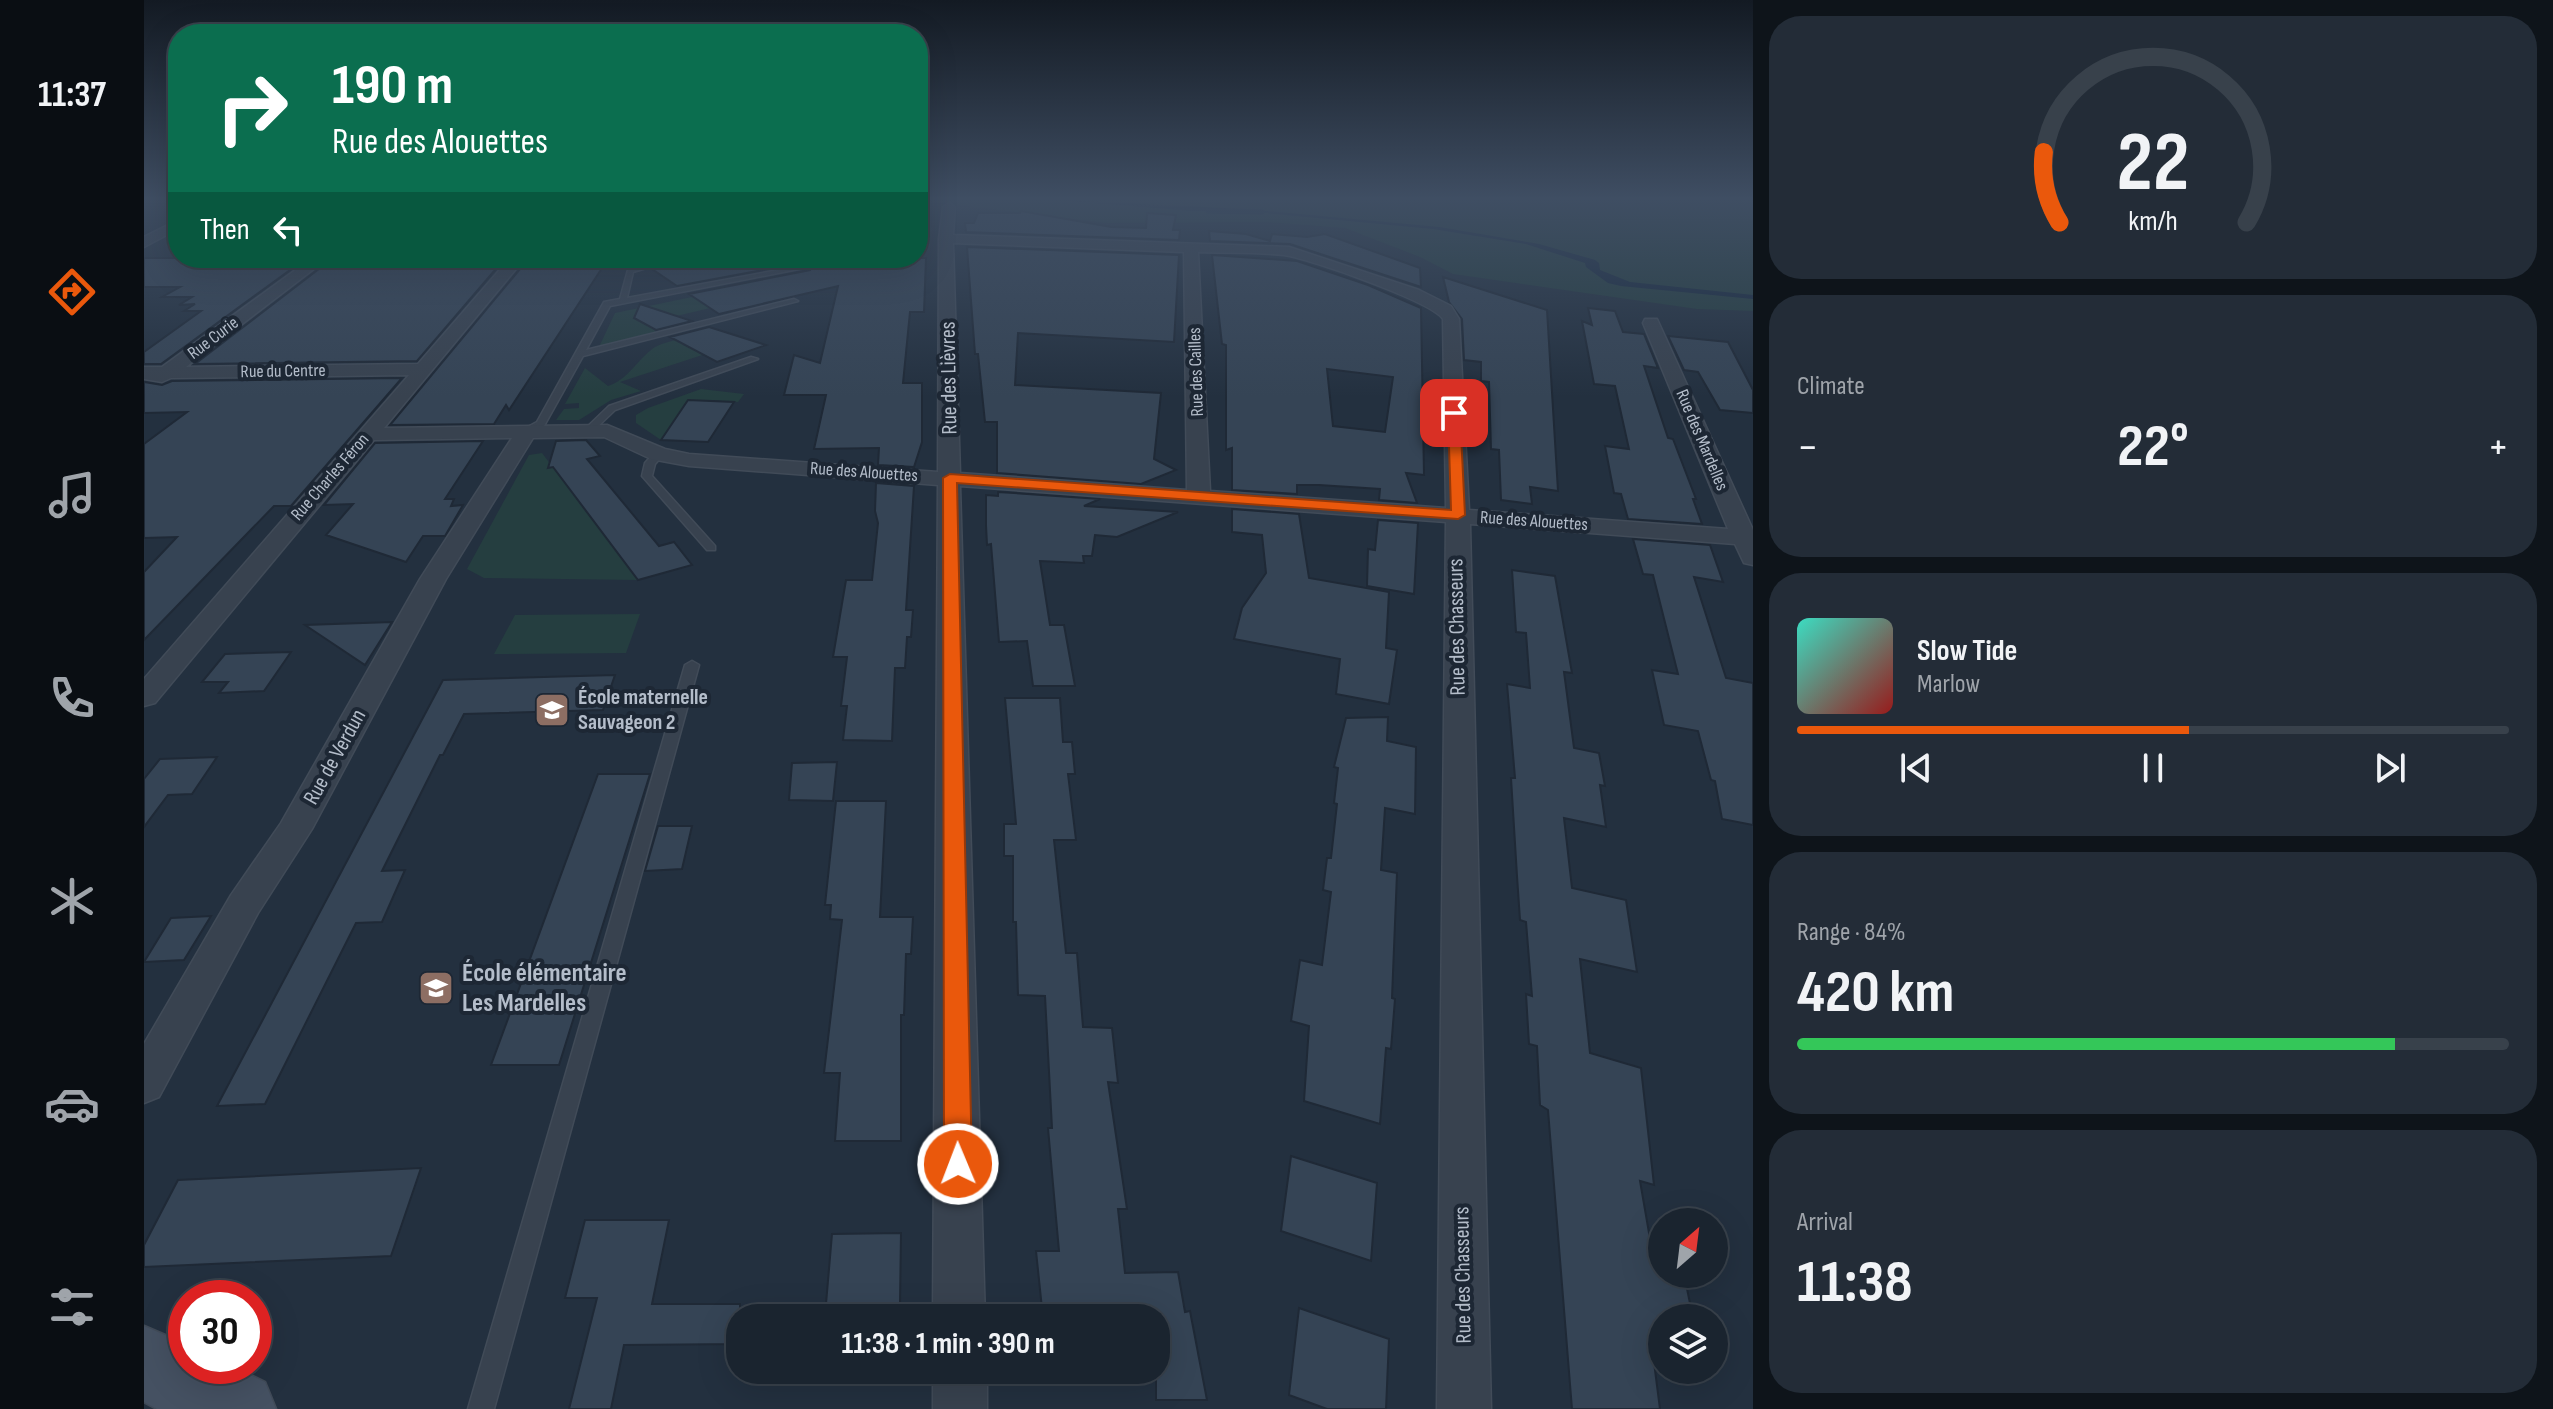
<!DOCTYPE html>
<html lang="en">
<head>
<meta charset="utf-8">
<style>
	:root { --surface:#1a242f; --page:#232c37; --text:#f1f3f6; --muted:#9fa4aa; --line:#38414b; --accent:#ea580c }
	body { margin:0; font-family:"Sofia Sans Condensed",sans-serif; background:var(--page); color:var(--text); height:100vh; display:flex; flex-direction:column; font-size:30px; white-space:nowrap }
	* { box-sizing:border-box; margin:0 }
	p { font-size:26px; color:var(--muted) }
	.icon { flex:none; width:44px; height:44px; fill:none; stroke:currentColor; stroke-width:2; stroke-linecap:round; stroke-linejoin:round }
	.map { position:relative; flex:1; overflow:hidden }
	.sheet { display:flex; flex-direction:column; gap:16px; padding:16px; background:#0e141a; width:800px }
	.sheet>* { flex:none }
	.top-card { position:absolute; left:24px; top:24px; width:760px; height:244px; border-radius:32px; box-shadow:0 8px 32px #0002,0 0 0 2px var(--line); background:#0b6e4f; color:#fff; overflow:hidden }
	.needle { width:52px; rotate:28deg }
	.controls { position:absolute; left:1504px; top:1208px; display:grid; gap:16px }
	.controls a { display:grid; place-items:center; width:80px; height:80px; border-radius:50%; background:var(--surface); box-shadow:0 8px 32px #0002,0 0 0 2px var(--line); font-size:40px }
	.speed { position:absolute; left:24px; top:1280px; display:flex; gap:16px; font-size:40px; font-weight:700; text-align:center }
	.speed>* { display:grid; place-content:center; width:104px; height:104px; border-radius:50%; background:var(--surface); box-shadow:0 8px 32px #0002,0 0 0 2px var(--line); line-height:1 }
	.speed .limit { border:12px solid #d22; background:#fff; color:#111 }
	.pin { position:absolute; display:grid; place-items:center; width:68px; height:68px; color:#fff; margin:-34px; border-radius:16px; box-shadow:0 4px 12px #0006 }
	.me { position:absolute; width:88px; margin:-44px; rotate:359deg; stroke-linejoin:round; filter:drop-shadow(0 0 6px #0008) }
	.turn { display:flex; align-items:center; gap:28px; height:168px; padding:0 32px; font-size:36px }
	.turn .icon { width:104px; height:104px; stroke-width:2.5 }
	.turn b { display:block; font-size:56px; line-height:68px }
	.then { display:flex; align-items:center; height:76px; padding:0 32px; background:#0003; gap:16px; font-size:30px }
	.big { font-size:60px; font-weight:700; line-height:1.1 }
	.sheet .tile { flex:1; display:flex; flex-direction:column; justify-content:center; gap:12px; min-width:0; padding:0 28px; border-radius:32px; background:var(--page) }
	.sheet .dial { align-items:center; gap:0 }
	.dial svg { height:208px; overflow:visible; fill:none; stroke:var(--line); stroke-width:7; stroke-linecap:round; text-anchor:middle }
	.dial text { fill:var(--text); stroke:none }
	.song { display:flex; align-items:center; gap:24px }
	.cover { width:96px; height:96px; border-radius:12px; background:linear-gradient(135deg,hsl(170 70% 55%),hsl(0 70% 35%)) }
	.played { height:8px; border-radius:4px; background:linear-gradient(90deg,var(--accent) 55%,var(--line) 55%) }
	.keys { display:flex; justify-content:space-around; direction:ltr }
	.heat { display:flex; justify-content:space-between; align-items:center; font-size:44px; direction:ltr }
	.charge { height:12px; border-radius:6px; background:linear-gradient(90deg,#34c759 84%,var(--line) 0) }
	.trip { position:absolute; left:582px; top:1304px; width:444px; height:80px; border-radius:32px; background:var(--surface); box-shadow:0 8px 32px #0002,0 0 0 2px var(--line); font-weight:700; line-height:80px; text-align:center }
	main { display:flex; flex:1; min-height:0 }
	.dock { display:flex; flex-direction:column; width:144px; justify-content:space-around; align-items:center; background:#0a0e13; color:var(--muted) }
	.dock .icon { width:56px; height:56px }
	.dock .current { color:var(--accent) }
	.dock b { font-size:36px; color:var(--text) }
	.map>svg:first-child { display:block }
	.green { fill:#253e40 }
	.water { fill:#16273d }
	.lines { fill:none; stroke-linecap:round; stroke-linejoin:round }
	.stream { stroke:#16273d; stroke-width:5 }
	.building { fill:#354455; stroke:#1f2936; stroke-width:2; fill-rule:evenodd }
	.lane-casing { stroke:#414b58; stroke-width:3 }
	.street-casing { stroke:#414b58; stroke-width:3 }
	.secondary-casing { stroke:#414b58; stroke-width:3 }
	.lane { fill:#38424f; fill-rule:evenodd }
	.street { fill:#38424f; fill-rule:evenodd }
	.secondary { fill:#455162; fill-rule:evenodd }
	.route { fill:#ea580c; stroke:#983908; stroke-width:2 }
	.labels { text-anchor:middle; dominant-baseline:central; stroke-width:8; stroke-linejoin:round; paint-order:stroke }
	.far-street-label { font-size:18px; fill:#b4bdca; stroke:#1d2734 }
	.street-label { font-size:22px; fill:#b4bdca; stroke:#1d2734 }
	.poi-label { font-size:22px; font-weight:bold; fill:#b4bdca; stroke:#1d2734; text-anchor:start }
	.near-poi-label { font-size:26px; font-weight:bold; fill:#b4bdca; stroke:#1d2734; text-anchor:start }
</style>
</head>
<body>
<main>
<nav class="dock">
<b>11:37</b>
<svg class="icon current" aria-label="directions" viewBox="0 0 24 24"><path d="M12 3l9 9-9 9-9-9zM9 14v-3h6M13 9l2 2-2 2"/></svg>
<svg class="icon" aria-label="music" viewBox="0 0 24 24"><path d="M9 18V5l10-2v13"/><circle cx="6" cy="18" r="3"/><circle cx="16" cy="16" r="3"/></svg>
<svg class="icon" aria-label="phone" viewBox="0 0 24 24"><path d="M5 4h4l2 5-3 2q2 4 5 5l2-3 5 2v4C11 20 4 13 5 4z"/></svg>
<svg class="icon" aria-label="climate" viewBox="0 0 24 24"><path d="M12 3v18M4 7l16 10M4 17L20 7"/></svg>
<svg class="icon" aria-label="car" viewBox="0 0 24 24"><path d="M5 17H2v-5l4-1 3-4h7l3 4 3 1v5h-3M9 17h6M6 11h13"/><circle cx="7" cy="17" r="2"/><circle cx="17" cy="17" r="2"/></svg>
<svg class="icon" aria-label="filters" viewBox="0 0 24 24"><path d="M4 7h16M4 17h16"/><circle cx="9" cy="7" r="2"/><circle cx="15" cy="17" r="2"/></svg>
</nav>
<div class="map">
<svg width="1609" height="1409" viewBox="0 0 1609 1409">
	<rect width="100%" height="100%" fill="#23303f"/>
	<path class="green" d="M774,200h835v111l-56,-2 -244,-35 -33,-17 -75,-29 -79,-6 -159,1z
		M572,292l57,1 -126,30 9,9 -57,15 16,-34z
		M586,333l18,7 -128,42 21,9 -30,9 -32,20h-23l8,-11 15,-1v-5l-14,1 20,-36 23,18c19,-6 28,-24 43,-36 14,-12 61,-16 79,-17z
		M557,389l43,5 -6,8 -33,-2 -22,32 -16,-1 -6,9 -25,-17v-8l12,-7z
		M398,453l96,127 -154,-2 -17,-9 62,-114z
		M496,614l-14,39 -132,1 21,-39z"/>
	<path class="water" d="M915,200l186,9 194,18 100,17 56,16 4,3 1,7 30,12 123,13v4l-132,-13 -13,-3 -22,-16 -1,-4 -59,-19 -93,-15 -188,-18h-53z"/>
	<g class="lines">
		<path class="stream" d="M1064,211l54,1"/>
	</g>
	<path class="building" d="M877,211l90,16 35,1 1,-15 29,2 -3,15h7l-1,10 -213,-8 -1,-9h9l4,-10h42z
		M1065,231l37,3 24,7 2,-7 35,3 18,-3 95,34 1,19 -131,-43 -80,-3z
		M823,247l212,8 -5,87 -156,-9 -3,52 146,8 -7,66 22,11 -35,14 -144,-11v-51h-12l-7,-68h-3z
		M1068,255l85,6 71,24 53,23 3,167 -18,-2 11,30 -38,-3 1,-11 -61,-4h-22v9l-65,-4v-42l-6,2v-105l-4,-1zM1183,369l66,8 -8,55 -52,-6z
		M0,258h121l-3,2 39,2 -140,102h-17v-12l57,-41h-17l11,-7 -16,1 13,-8h-30l18,-10h-36z
		M546,258h236l-2,54h-14l-7,71h19v59l-8,25 -36,-2 1,-17 -65,1 12,-54h-42l10,-40 26,8 18,-77 -119,28 -30,-20 121,-24 2,-4 -7,-4 -128,24 -25,-17 29,-9h12z
		M184,262h61l-5,5 117,-4 -84,98 -222,3z
		M462,262l-97,148 -3,-5 -12,19 -104,1 135,-162z
		M1299,277l104,33 11,181 -28,-4 2,17 -31,-4 -2,-50 -8,-1 -2,-67 -8,-1v-19l-17,-2 -2,-41 -13,-17z
		M496,304l52,17 -36,9 -22,-12z
		M1444,308l27,3 8,21 21,2 14,34 -14,-2 24,72 5,1 23,60h-3l9,25 -74,-5 -7,-25 -7,-1 -9,-47 24,3 -14,-63 -21,-2 -12,-63 10,4z
		M565,327l57,18 -49,17 -47,-25z
		M1524,336l60,6 25,48v23l-33,-3 -22,-38 -14,-2z
		M258,378l-111,128h-17l-130,134v-68l33,-35 -33,1v-94l43,-32 -43,1v-31l18,3 10,-4z
		M544,400l46,2 -26,40 -47,-2z
		M442,440l14,16 -13,3 72,87 15,-4 18,23 -54,15 -85,-113 -5,1 8,-27z
		M339,441l-38,58h9l-3,7 12,-1 -18,31h-22l-17,26 -80,-27 27,-31 -29,1 51,-62z
		M732,483l38,3 -8,124h7l-2,27h-4l-2,31h-10l-3,73 -49,-1 4,-34h-6l6,-49h-14l13,-77h26l6,-57 -3,-12z
		M854,492l102,7 -16,7 94,6 -61,25 -22,-2 -3,21h-9l1,7 -44,-2 10,64h14l11,61h-42l-6,-45 -28,1 -8,-98 -4,1 -1,-20v-30l12,1z
		M1088,509l67,5 10,64 80,14 -3,56 11,2 -8,54 -53,-10 4,-35 -106,-20 8,-31 24,-35 -4,-38 -30,-3z
		M1234,520l40,3 -4,71 -47,-8 1,-37 7,1z
		M1489,539l77,6 13,37 -29,-5 32,101 27,5v142l-31,-6 -7,-38 -4,-1 -13,-49 -34,-6 -12,-55 26,4 -25,-99 -10,-1z
		M1368,570l43,6 17,97 -8,-1 10,76 25,5 6,33 -5,-1 6,42 -42,-9 8,70 54,12 11,72 -57,-13 10,94 51,15 13,117 -14,-4 13,75 9,3v15h22l9,44h-31v17l-12,-4 10,78h-88l-24,-299 -8,-5 -3,-59 -8,-2 -3,-50 6,2 -6,-74 -6,-2 -3,-44 -6,-98h4l-8,-94 23,4 -4,-55 -10,-1z
		M248,622l-27,43 -60,-40z
		M147,652l-27,39 -45,2 9,-11h-26l23,-28z
		M471,675l-12,35 -139,4 -21,41h-3l-58,116 23,-1 -23,52 -26,1 -91,181 -48,2 226,-426z
		M861,698h55l3,44h9l3,32h-7l8,66h-22l12,113h11l6,74 29,1 6,55 -10,-1 19,127h-9l7,64 53,-1 7,40 5,-1 17,89h-51v-82h-113l-7,-67h23l-11,-123h4l-7,-132 -27,-1 -2,-73h-3v-66h-9v-32h12z
		M1244,717l-1,24 29,6 -1,67 -30,-6 -4,62 16,3 -5,125 3,1 -4,50 -5,-1 -6,76 -76,-23 5,-75 -18,-5 9,-61 22,5 9,-73 -8,-2 4,-32h4l6,-54 -3,-1 4,-35 -4,-1 12,-49z
		M73,757l-25,37 -24,1 -24,32v-48l16,-20z
		M693,762l-4,39 -44,-1 3,-37z
		M454,774h52l-91,291h-68z
		M692,801h50l-6,116h33l-2,37h-5l-2,61h-3v126h-66l5,-68h-16l18,-153 -12,-1 1,-14h-6z
		M514,826h34l-10,43 -37,2z
		M67,916l-27,44 -40,2 27,-44z
		M1147,1156l86,27 -6,78 -90,-30z
		M277,1168l-30,88 -247,11v-22l34,-65z
		M441,1220h84l-17,84h88v40l-116,1 -13,64h-42l28,-111h-32z
		M757,1233l-1,71h-74l6,-70z
		M1155,1308l90,31 -3,70h-59l-38,-14z"/>
	<g class="lines">
		<g class="lane-casing">
			<path id="lane" d="M525,258h11l-47,14 -6,26 179,-33 3,2 -199,39 -24,44 208,-51 4,2 -215,55 -39,70 -14,7h-6v-4l13,-7 67,-120 16,-3 8,-29z
				M607,357l7,2 -143,51 -23,22 -8,-2 25,-24z
				M511,452l9,2 -9,10 -3,12 63,70v4h-8l-65,-74 3,-13z
				M548,661l7,4 -205,744h-26l217,-744z"/>
		</g>
		<g class="street-casing">
			<path id="street" d="M805,203l6,4 -2,28 336,12 130,43 32,16 8,13 10,191 259,19 -85,-206 2,-4h12l96,211v35l-9,-2 -9,-19 -265,-20 21,885h-54l9,-887 -486,-36 25,832h-52l5,-833 -249,-19 -38,-7 -47,-22 -71,1 -87,141 -134,250 -54,84 -99,184 -15,6v-59l87,-149 50,-72 139,-244 92,-141 -138,2 -219,263 -11,3v-27l265,-304 -238,3 -9,4 -18,-3v-12h18l150,-109h16l-142,109 232,-3 92,-106h15l-141,170 223,-3 58,24 24,5 249,18 1,-233 4,-32zM809,243l231,9 3,238 -227,-17zM1054,252c29,1 58,0 86,3 24,3 149,47 159,64l3,189 -236,-17z
				M34,220v9l-34,18v-10z
				M789,1370h54v39h-54z"/>
		</g>
		<g class="secondary-casing">
			<path id="secondary" d="M0,1326l42,18v22h46l33,16 11,27h-119l-13,-7z"/>
		</g>
		<use href="#lane" class="lane"/>
		<use href="#street" class="street"/>
		<use href="#secondary" class="secondary"/>
	</g>
	<linearGradient id="sky" x2="0" y2="1"><stop stop-color="#131a23"/><stop offset="0.5" stop-color="#3f4e63"/><stop offset="1" stop-color="#3f4e63" stop-opacity="0"/></linearGradient>
	<rect width="1609" height="397" fill="url(#sky)"/>
	<path class="route" d="M1310,410l6,3 5,102 -7,4 -501,-36 15,681 -4,9 -10,4 -10,-4 -4,-9 -1,-686 7,-4 501,36 -3,-97z"/>
	<defs>
		<g id="school-square" transform="scale(1.8)"><rect x="-9" y="-9" width="18" height="18" rx="4" fill="#8d6e63" stroke="#1d2734"/><path d="M0-5L7-2L0 1L-7-2ZM-4 1L0 2.5L4 1V4Q0 6-4 4Z" fill="#fff"/></g>
	</defs>
	<g fill-rule="evenodd">
		<use href="#school-square" x="408" y="710"/>
		<use href="#school-square" x="292" y="988"/>
	</g>
	<g class="labels">
		<g class="far-street-label">
			<text transform="translate(69 338) rotate(-37)">Rue Curie</text>
			<text transform="translate(139 371) rotate(-1)">Rue du Centre</text>
			<text transform="translate(1052 372) rotate(-92)">Rue des Cailles</text>
			<text transform="translate(1558 440) rotate(67)">Rue des Mardelles</text>
			<text transform="translate(720 472) rotate(4)">Rue des Alouettes</text>
			<text transform="translate(186 477) rotate(-49)">Rue Charles Féron</text>
			<text transform="translate(1390 521) rotate(4)">Rue des Alouettes</text>
		</g>
		<g class="street-label">
			<text transform="translate(805 378) rotate(-91)">Rue des Lièvres</text>
			<text transform="translate(1313 627) rotate(-91)">Rue des Chasseurs</text>
			<text transform="translate(191 757) rotate(-61)">Rue de Verdun</text>
			<text transform="translate(1319 1275) rotate(-91)">Rue des Chasseurs</text>
		</g>
		<g class="poi-label">
			<text x="434" y="697">École maternelle<tspan x="434" dy="25">Sauvageon 2</tspan></text>
		</g>
		<g class="near-poi-label">
			<text x="318" y="973">École élémentaire<tspan x="318" dy="30">Les Mardelles</tspan></text>
		</g>
	</g>
</svg>
<div class="controls">
<a><svg class="needle" viewBox="-14 -14 28 28"><path d="M0-13l5 13h-10z" fill="#e53935"/><path d="M0 13l5-13h-10z" fill="#9fa4aa"/></svg></a>
<a><svg class="icon" aria-label="layers" viewBox="0 0 24 24"><path d="M12 4l9 5-9 5-9-5zM3 14l9 5 9-5"/></svg></a>
</div>
<div class="speed"><div class="limit">30</div></div>
<div class="pin" style="left:1310px;top:413px;background:#d93025"><svg class="icon" aria-label="arrive" viewBox="0 0 24 24"><path d="M6 21V4h12l-3 4 3 4H6"/></svg></div>
<svg class="me" style="left:814px;top:1164px" viewBox="-20 -20 40 40"><circle r="17" fill="#ea580c" stroke="#fff" stroke-width="3"/><path d="M0-11L8 9 0 5-8 9z" fill="#fff"/></svg>
<div class="trip">11:38 · 1 min · 390 m</div>
<div class="top-card">
<div class="turn"><svg class="icon" aria-label="right" viewBox="0 0 24 24"><path d="M7 20v-9h11M14 6l5 5-5 5"/></svg><div><b>190 m</b>Rue des Alouettes</div></div>
<div class="then">Then<svg class="icon" aria-label="left" viewBox="0 0 24 24"><path d="M17 20v-9H6M10 6l-5 5 5 5"/></svg></div>
</div>
</div>
<section class="sheet">
<div class="tile dial"><svg viewBox="0 0 100 80">
<path d="M14 69A42 42 0 1 1 86 69"/>
<path d="M14 69A42 42 0 0 1 8 42" stroke="#ea580c"/>
<text x="50" y="56" font-size="32" font-weight="700">22</text>
<text x="50" y="72" font-size="11">km/h</text>
</svg></div>
<div class="tile"><p>Climate</p>
<div class="heat"><a>−</a><b class="big">22°</b><a>+</a></div>
</div>
<div class="tile">
<div class="song"><i class="cover"></i><div><b>Slow Tide</b><p>Marlow</p></div></div>
<div class="played"></div>
<div class="keys"><svg class="icon" aria-label="previous" viewBox="0 0 24 24"><path d="M18 5L8 12l10 7zM5 5v14"/></svg><svg class="icon" aria-label="pause" viewBox="0 0 24 24"><path d="M8 5v14M16 5v14"/></svg><svg class="icon" aria-label="next" viewBox="0 0 24 24"><path d="M6 5l10 7-10 7zM19 5v14"/></svg></div>
</div>
<div class="tile"><p>Range · 84%</p><b class="big">420 km</b><div class="charge"></div></div>
<div class="tile"><p>Arrival</p><b class="big">11:38</b></div>
</section>
</main>
</body>
</html>
